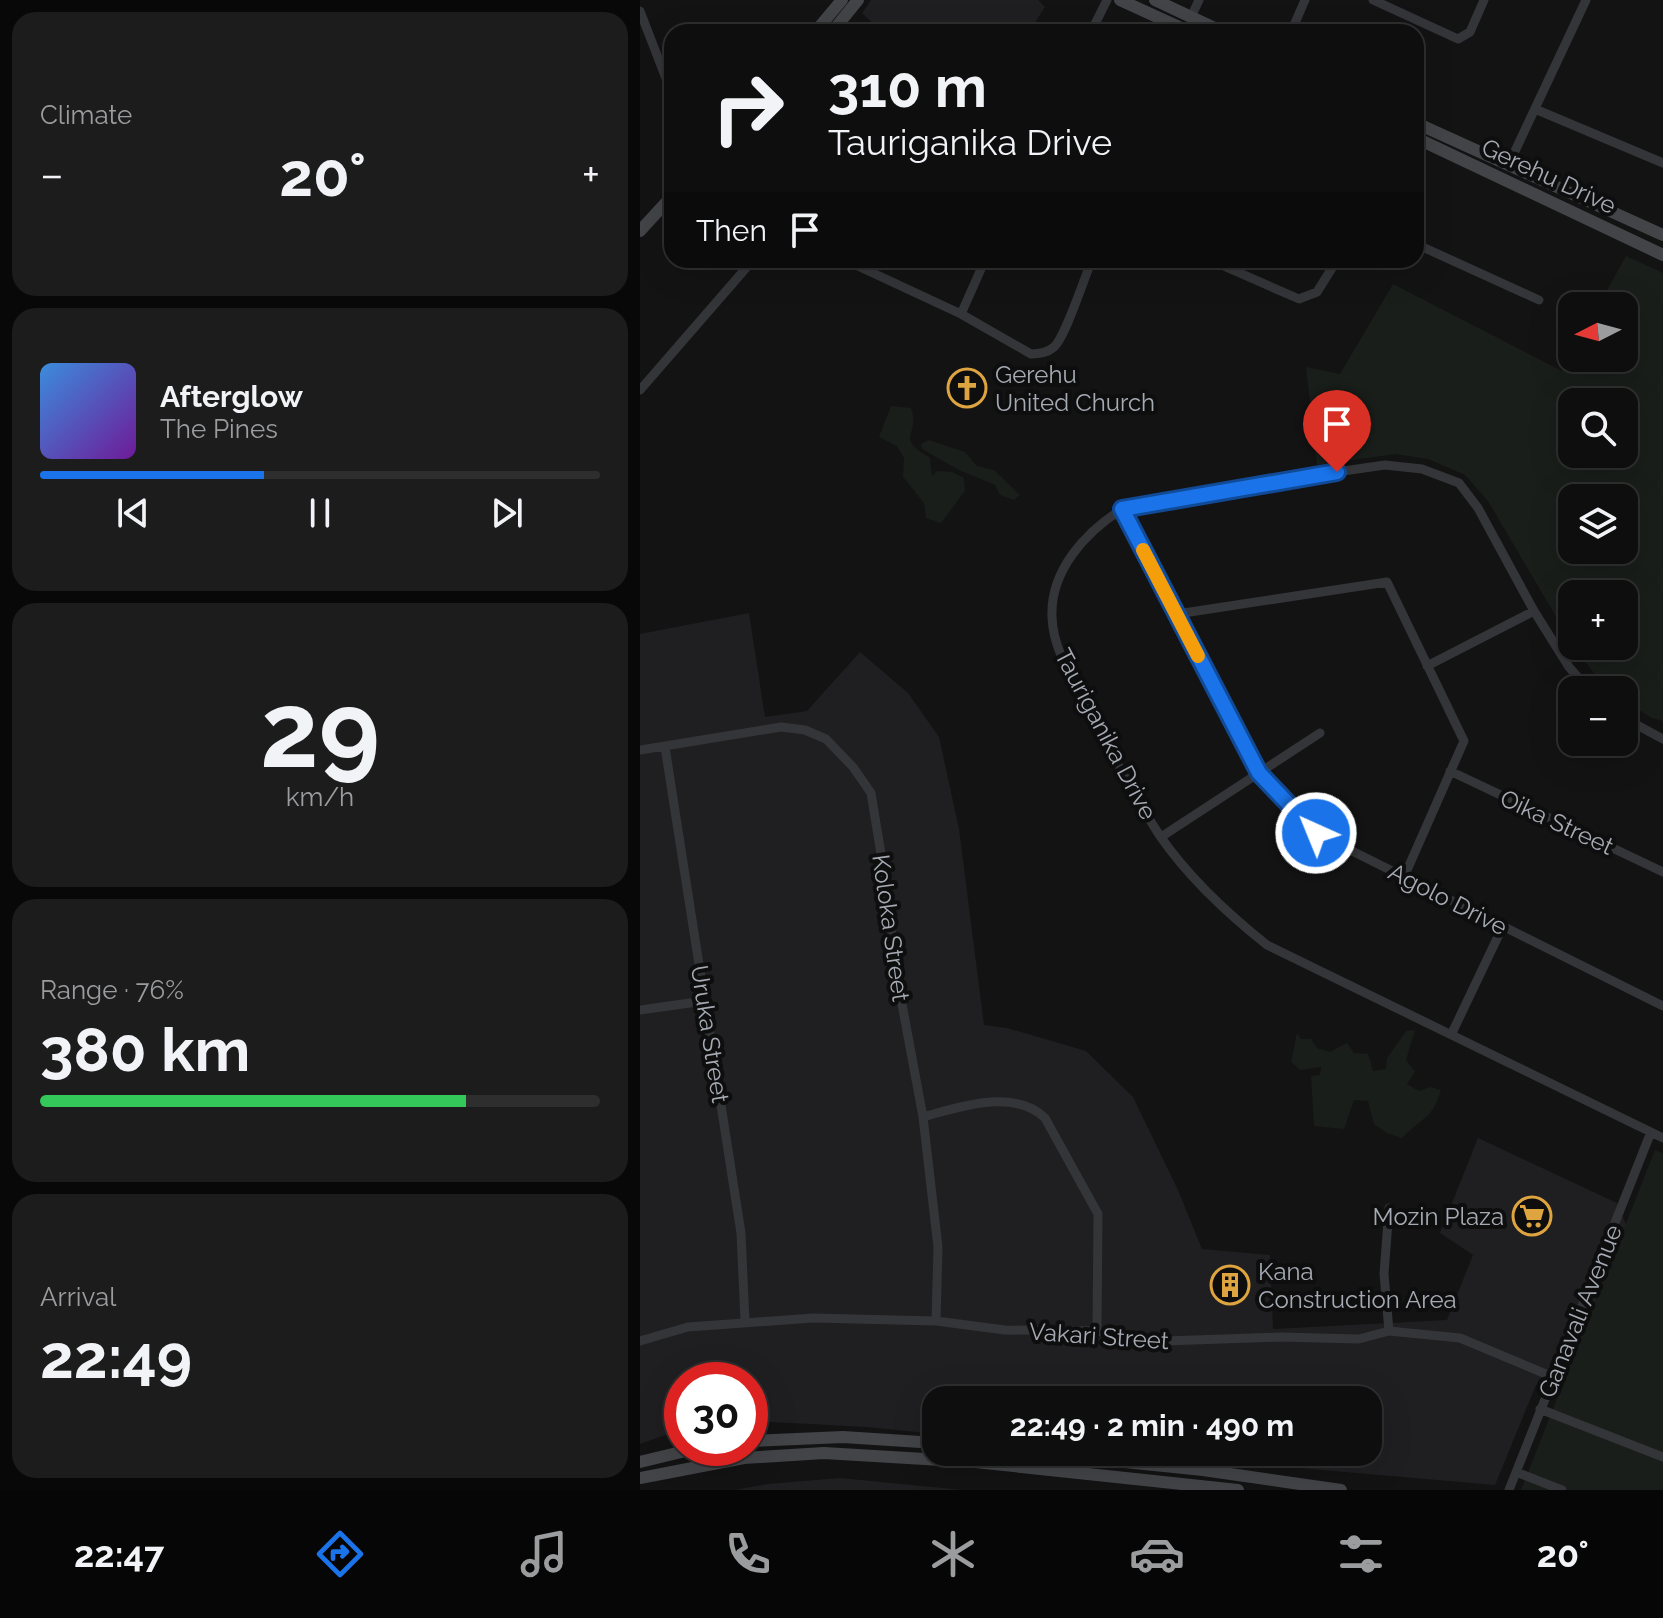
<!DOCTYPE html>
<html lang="en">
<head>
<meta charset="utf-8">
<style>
	:root { --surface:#0e0e0f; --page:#1c1c1d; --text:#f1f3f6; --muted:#9b9c9e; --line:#2e2e2f; --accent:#1a73e8 }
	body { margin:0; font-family:Raleway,sans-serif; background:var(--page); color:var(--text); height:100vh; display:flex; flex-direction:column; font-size:30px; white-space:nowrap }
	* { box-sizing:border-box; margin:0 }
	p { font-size:26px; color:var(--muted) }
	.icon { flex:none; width:44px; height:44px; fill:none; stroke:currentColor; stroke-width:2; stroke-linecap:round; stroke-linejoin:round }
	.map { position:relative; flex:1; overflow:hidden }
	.drawer { display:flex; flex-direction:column; gap:12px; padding:12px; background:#080808; width:640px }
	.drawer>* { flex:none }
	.guide { position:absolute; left:24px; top:24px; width:760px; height:244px; border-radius:24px; box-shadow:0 8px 32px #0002,0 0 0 2px var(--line); background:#0e0e0f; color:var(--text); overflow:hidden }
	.needle { width:52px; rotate:264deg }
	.tools { position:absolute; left:918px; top:292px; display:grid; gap:16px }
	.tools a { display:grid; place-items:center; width:80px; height:80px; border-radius:16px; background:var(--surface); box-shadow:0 8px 32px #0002,0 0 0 2px var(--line); font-size:40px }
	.speed { position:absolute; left:24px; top:1362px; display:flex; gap:16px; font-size:40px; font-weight:700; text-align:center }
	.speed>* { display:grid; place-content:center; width:104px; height:104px; border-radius:50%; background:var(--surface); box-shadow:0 8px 32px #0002,0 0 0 2px var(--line); line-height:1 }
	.speed .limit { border:12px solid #d22; background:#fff; color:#111 }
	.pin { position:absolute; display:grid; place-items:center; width:68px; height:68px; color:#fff; margin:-82px -34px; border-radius:50% 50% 50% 0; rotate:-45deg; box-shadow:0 0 8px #0007 }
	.pin .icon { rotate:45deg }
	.me { position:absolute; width:88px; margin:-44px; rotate:316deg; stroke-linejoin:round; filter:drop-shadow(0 0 6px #0008) }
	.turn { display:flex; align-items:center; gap:28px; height:168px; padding:0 32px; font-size:36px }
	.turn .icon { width:104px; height:104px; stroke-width:2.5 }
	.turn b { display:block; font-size:56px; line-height:68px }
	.then { display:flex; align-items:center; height:76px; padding:0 32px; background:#0003; gap:16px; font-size:30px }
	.big { font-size:60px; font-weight:700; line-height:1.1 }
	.drawer .card { flex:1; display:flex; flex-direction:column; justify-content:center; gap:12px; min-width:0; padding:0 28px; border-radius:24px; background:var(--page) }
	.drawer .dial { align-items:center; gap:0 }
	.dial b { font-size:104px; line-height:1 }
	.song { display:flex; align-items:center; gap:24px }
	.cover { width:96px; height:96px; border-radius:12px; background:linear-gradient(135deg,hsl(210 70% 55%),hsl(280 70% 35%)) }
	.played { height:8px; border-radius:4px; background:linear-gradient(90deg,var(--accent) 40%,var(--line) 40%) }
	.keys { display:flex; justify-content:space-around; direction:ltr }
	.heat { display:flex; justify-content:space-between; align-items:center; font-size:44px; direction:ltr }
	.charge { height:12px; border-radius:6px; background:linear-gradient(90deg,#34c759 76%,var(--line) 0) }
	.trip { position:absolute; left:282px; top:1386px; width:460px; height:80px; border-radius:24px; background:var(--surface); box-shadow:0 8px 32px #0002,0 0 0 2px var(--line); font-weight:700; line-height:80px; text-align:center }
	.tab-bar { display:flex; height:128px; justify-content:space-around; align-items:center; background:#060606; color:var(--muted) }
	.tab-bar .icon { width:56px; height:56px }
	.tab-bar .selected { color:var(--accent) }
	.tab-bar b { font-size:36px; color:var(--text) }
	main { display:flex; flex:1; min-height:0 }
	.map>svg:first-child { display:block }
	.built { fill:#1f1f21 }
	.green { fill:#191e1a; fill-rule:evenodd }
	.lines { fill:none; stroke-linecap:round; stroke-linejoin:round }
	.street { stroke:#343538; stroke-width:9 }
	.secondary { stroke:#424448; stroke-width:12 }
	.route-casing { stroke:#114b97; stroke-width:20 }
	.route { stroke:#1a73e8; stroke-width:14 }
	.slow { stroke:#f59e0b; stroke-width:14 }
	.labels { text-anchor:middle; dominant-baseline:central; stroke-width:8; stroke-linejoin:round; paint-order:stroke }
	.street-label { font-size:24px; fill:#a5aab3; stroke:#0e0e0f }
	.poi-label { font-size:24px; fill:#a5aab3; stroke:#0e0e0f; text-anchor:start }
</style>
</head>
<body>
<main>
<section class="drawer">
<div class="card"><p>Climate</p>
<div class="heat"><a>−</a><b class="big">20°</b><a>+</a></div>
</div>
<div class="card">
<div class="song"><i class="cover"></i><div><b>Afterglow</b><p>The Pines</p></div></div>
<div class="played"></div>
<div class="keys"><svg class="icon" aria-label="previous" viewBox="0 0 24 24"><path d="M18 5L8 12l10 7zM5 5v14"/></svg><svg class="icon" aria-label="pause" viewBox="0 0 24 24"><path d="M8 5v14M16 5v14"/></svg><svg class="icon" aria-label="next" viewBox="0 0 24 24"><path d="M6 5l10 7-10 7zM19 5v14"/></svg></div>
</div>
<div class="card dial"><b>29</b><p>km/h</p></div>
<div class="card"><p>Range · 76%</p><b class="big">380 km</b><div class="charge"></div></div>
<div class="card"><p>Arrival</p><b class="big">22:49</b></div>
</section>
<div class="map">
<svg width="1023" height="1490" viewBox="0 0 1023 1490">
	<rect width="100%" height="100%" fill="#131314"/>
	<path class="built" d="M231,0h167l7,7 -16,25h-147l-20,-19z
		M109,613l16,104 42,-6 53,-59 48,41 31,44 20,92 25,196 23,3 79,23 47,46 45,93 24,59 68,6 3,74 174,-9 26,-65 -33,-22 38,-95 139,65 11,26 -65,158 -27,-2 -41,100 -381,-33h254v-52h-432v34l-69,-7 -96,-5 -21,1v-43h-68v49l-42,15v-810z
		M200,1478l123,12h-229l34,-6z"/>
	<path class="green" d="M986,256l37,17v448l-11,-3 -28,-17v-11h-17l-34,-44h51v-52h-52v50l-84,-143 -23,-26 -37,-16 -33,-5 -78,11 -11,-98 34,7 53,-90 169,87 10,-17v4h52v-52h-26zM932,402h52v52h-52zM984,498v52h-52v-52z
		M251,406l20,2c10,30 -18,27 19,50l2,18 5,-5 15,1 12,6 1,13 -24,32 -15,-5 -2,-15 -21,-26 1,-19 -7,-12 -18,-9z
		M289,440l36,12 12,14 17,4 26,25 -6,5 -14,-5 -5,-10 -36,-15 -37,-21 -1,-5z
		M775,1030l-9,30 9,12 -8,12 12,7 12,-4 10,3c-8,29 -21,29 -39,48l-15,-5 -13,-9 -6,-23 -14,-1 -10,29 -30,-3 -3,-50 9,-1 1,-8 -21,3 -9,-8 6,-29 4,6h10l6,9 13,4 17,-9 7,10 14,1 5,17 13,-2 1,-11 19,-27z
		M1015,1150l8,3v337h-142z"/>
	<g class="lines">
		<path class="street" d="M733,0l85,39 12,-7 14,-32
			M0,11l32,83
			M551,17l8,-17
			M451,32l16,-32
			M651,32l14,-32
			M895,109l128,54
			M868,166l78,-166
			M776,244l123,56
			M205,260l116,54 70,40c9,0 16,-1 23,-7 12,-11 30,-69 38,-87
			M570,260l89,39 18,-7 20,-32
			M321,314l24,-54
			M0,390l113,-130
			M482,509l137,264 57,60 347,173
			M537,614l210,-32 77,159 -60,136
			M787,666l107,-55
			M949,690l-20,-23 -35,-56 -56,-103 -19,-25 -37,-14 -37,-4 -118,17 -145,27c-36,23 -72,61 -70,108 1,33 21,62 36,90 23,44 45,88 72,129 29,42 68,78 107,109l396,193
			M984,718l39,21
			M25,747l76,486 4,88
			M0,750l141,-23 24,3 21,9 27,28 18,26 14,85 11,94 27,145 15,130 -2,74
			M810,771l213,101
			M521,837l159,-104
			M0,1010l64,-9
			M812,1033l51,-107
			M283,1117c36,-10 91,-29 122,1l53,96 -1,117
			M749,1331l-5,-57 5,-66
			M0,1341l48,-14 125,-9 123,3 69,9 92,1 68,10 116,-4 78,2 30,-8 71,7 93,39
			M900,1409l123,48
			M876,1472l46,18
			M869,1490l142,-358"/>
		<path class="secondary" d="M480,0l70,32
			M515,0l68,32
			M175,32l27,-32
			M192,32l26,-32
			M776,123l247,112
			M776,138l247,117
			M0,231l32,-35
			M110,1441l93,-4 93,6
			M388,1452l175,18 138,20
			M0,1462l58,-14
			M0,1478l104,-20 80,-5 151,9 263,28"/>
	</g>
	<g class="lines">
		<g class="route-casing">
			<path id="route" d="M676,833l-57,-60 -137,-264 215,-37"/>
		</g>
		<use href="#route" class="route"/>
		<path class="slow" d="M503,550l55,106"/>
	</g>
	<defs>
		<g id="church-ring" transform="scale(2)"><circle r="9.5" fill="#0e0e0f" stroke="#dea440" stroke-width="1.5"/><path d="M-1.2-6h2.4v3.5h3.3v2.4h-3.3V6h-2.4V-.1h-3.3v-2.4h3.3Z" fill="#dea440"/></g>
		<g id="supermarket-ring" transform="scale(2)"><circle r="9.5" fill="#0e0e0f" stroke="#dea440" stroke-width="1.5"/><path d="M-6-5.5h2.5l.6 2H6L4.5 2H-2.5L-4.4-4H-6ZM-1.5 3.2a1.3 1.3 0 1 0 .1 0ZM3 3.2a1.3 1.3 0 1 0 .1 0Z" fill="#dea440"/></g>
		<g id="building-ring" transform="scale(2)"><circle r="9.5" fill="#0e0e0f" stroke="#dea440" stroke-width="1.5"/><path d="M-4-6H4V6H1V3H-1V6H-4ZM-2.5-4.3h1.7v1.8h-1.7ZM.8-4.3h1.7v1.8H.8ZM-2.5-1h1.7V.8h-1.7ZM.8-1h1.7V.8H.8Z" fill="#dea440"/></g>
	</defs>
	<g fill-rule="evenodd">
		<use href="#church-ring" x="327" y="388"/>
		<use href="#supermarket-ring" x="892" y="1216"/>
		<use href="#building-ring" x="590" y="1285"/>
	</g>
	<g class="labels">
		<g class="street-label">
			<text transform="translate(909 176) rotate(25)">Gerehu Drive</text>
			<text transform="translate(466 734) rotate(62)">Tauriganika Drive</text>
			<text transform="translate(917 822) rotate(25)">Oika Street</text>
			<text transform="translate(808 899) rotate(27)">Agolo Drive</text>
			<text transform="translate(251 928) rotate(82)">Koloka Street</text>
			<text transform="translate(70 1034) rotate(81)">Uruka Street</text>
			<text transform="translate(940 1311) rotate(-68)">Ganavali Avenue</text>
			<text transform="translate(459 1336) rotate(4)">Vakari Street</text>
		</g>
		<g class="poi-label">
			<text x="355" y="374">Gerehu<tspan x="355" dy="28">United Church</tspan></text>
			<text x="864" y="1216" text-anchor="end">Mozin Plaza</text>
			<text x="618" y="1271">Kana<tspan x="618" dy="28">Construction Area</tspan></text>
		</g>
	</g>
</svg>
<div class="tools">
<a><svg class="needle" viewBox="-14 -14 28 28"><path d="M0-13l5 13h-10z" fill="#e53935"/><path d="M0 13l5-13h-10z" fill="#9b9c9e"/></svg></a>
<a><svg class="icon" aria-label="search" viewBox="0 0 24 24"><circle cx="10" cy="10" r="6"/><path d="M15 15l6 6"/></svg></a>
<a><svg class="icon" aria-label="layers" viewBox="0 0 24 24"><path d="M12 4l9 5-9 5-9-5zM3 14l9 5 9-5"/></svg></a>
<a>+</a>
<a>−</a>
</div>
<div class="speed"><div class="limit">30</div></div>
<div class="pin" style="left:697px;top:472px;background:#d93025"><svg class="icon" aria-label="arrive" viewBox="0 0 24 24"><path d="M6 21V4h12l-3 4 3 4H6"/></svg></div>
<svg class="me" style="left:676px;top:833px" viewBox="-20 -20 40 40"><circle r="17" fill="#1a73e8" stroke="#fff" stroke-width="3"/><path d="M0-11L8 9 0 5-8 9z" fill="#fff"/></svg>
<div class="trip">22:49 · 2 min · 490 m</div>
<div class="guide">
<div class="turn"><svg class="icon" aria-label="right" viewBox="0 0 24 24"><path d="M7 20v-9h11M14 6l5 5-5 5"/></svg><div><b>310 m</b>Tauriganika Drive</div></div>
<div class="then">Then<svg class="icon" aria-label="arrive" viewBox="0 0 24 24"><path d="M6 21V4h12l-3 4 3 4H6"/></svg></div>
</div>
</div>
</main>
<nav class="tab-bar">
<b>22:47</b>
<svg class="icon selected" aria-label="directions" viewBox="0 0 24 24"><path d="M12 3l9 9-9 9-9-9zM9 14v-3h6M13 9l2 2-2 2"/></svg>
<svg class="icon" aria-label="music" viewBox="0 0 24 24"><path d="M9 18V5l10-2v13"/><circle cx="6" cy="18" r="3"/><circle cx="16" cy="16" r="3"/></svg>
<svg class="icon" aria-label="phone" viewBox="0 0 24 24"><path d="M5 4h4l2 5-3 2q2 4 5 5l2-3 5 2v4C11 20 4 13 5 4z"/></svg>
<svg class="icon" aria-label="climate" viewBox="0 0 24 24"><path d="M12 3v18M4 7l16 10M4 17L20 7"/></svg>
<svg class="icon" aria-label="car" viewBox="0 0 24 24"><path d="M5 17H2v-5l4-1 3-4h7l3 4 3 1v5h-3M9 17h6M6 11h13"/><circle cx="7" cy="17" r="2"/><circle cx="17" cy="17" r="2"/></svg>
<svg class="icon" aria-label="filters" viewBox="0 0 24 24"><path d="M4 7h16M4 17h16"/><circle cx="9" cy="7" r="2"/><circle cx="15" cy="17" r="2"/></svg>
<b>20°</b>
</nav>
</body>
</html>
